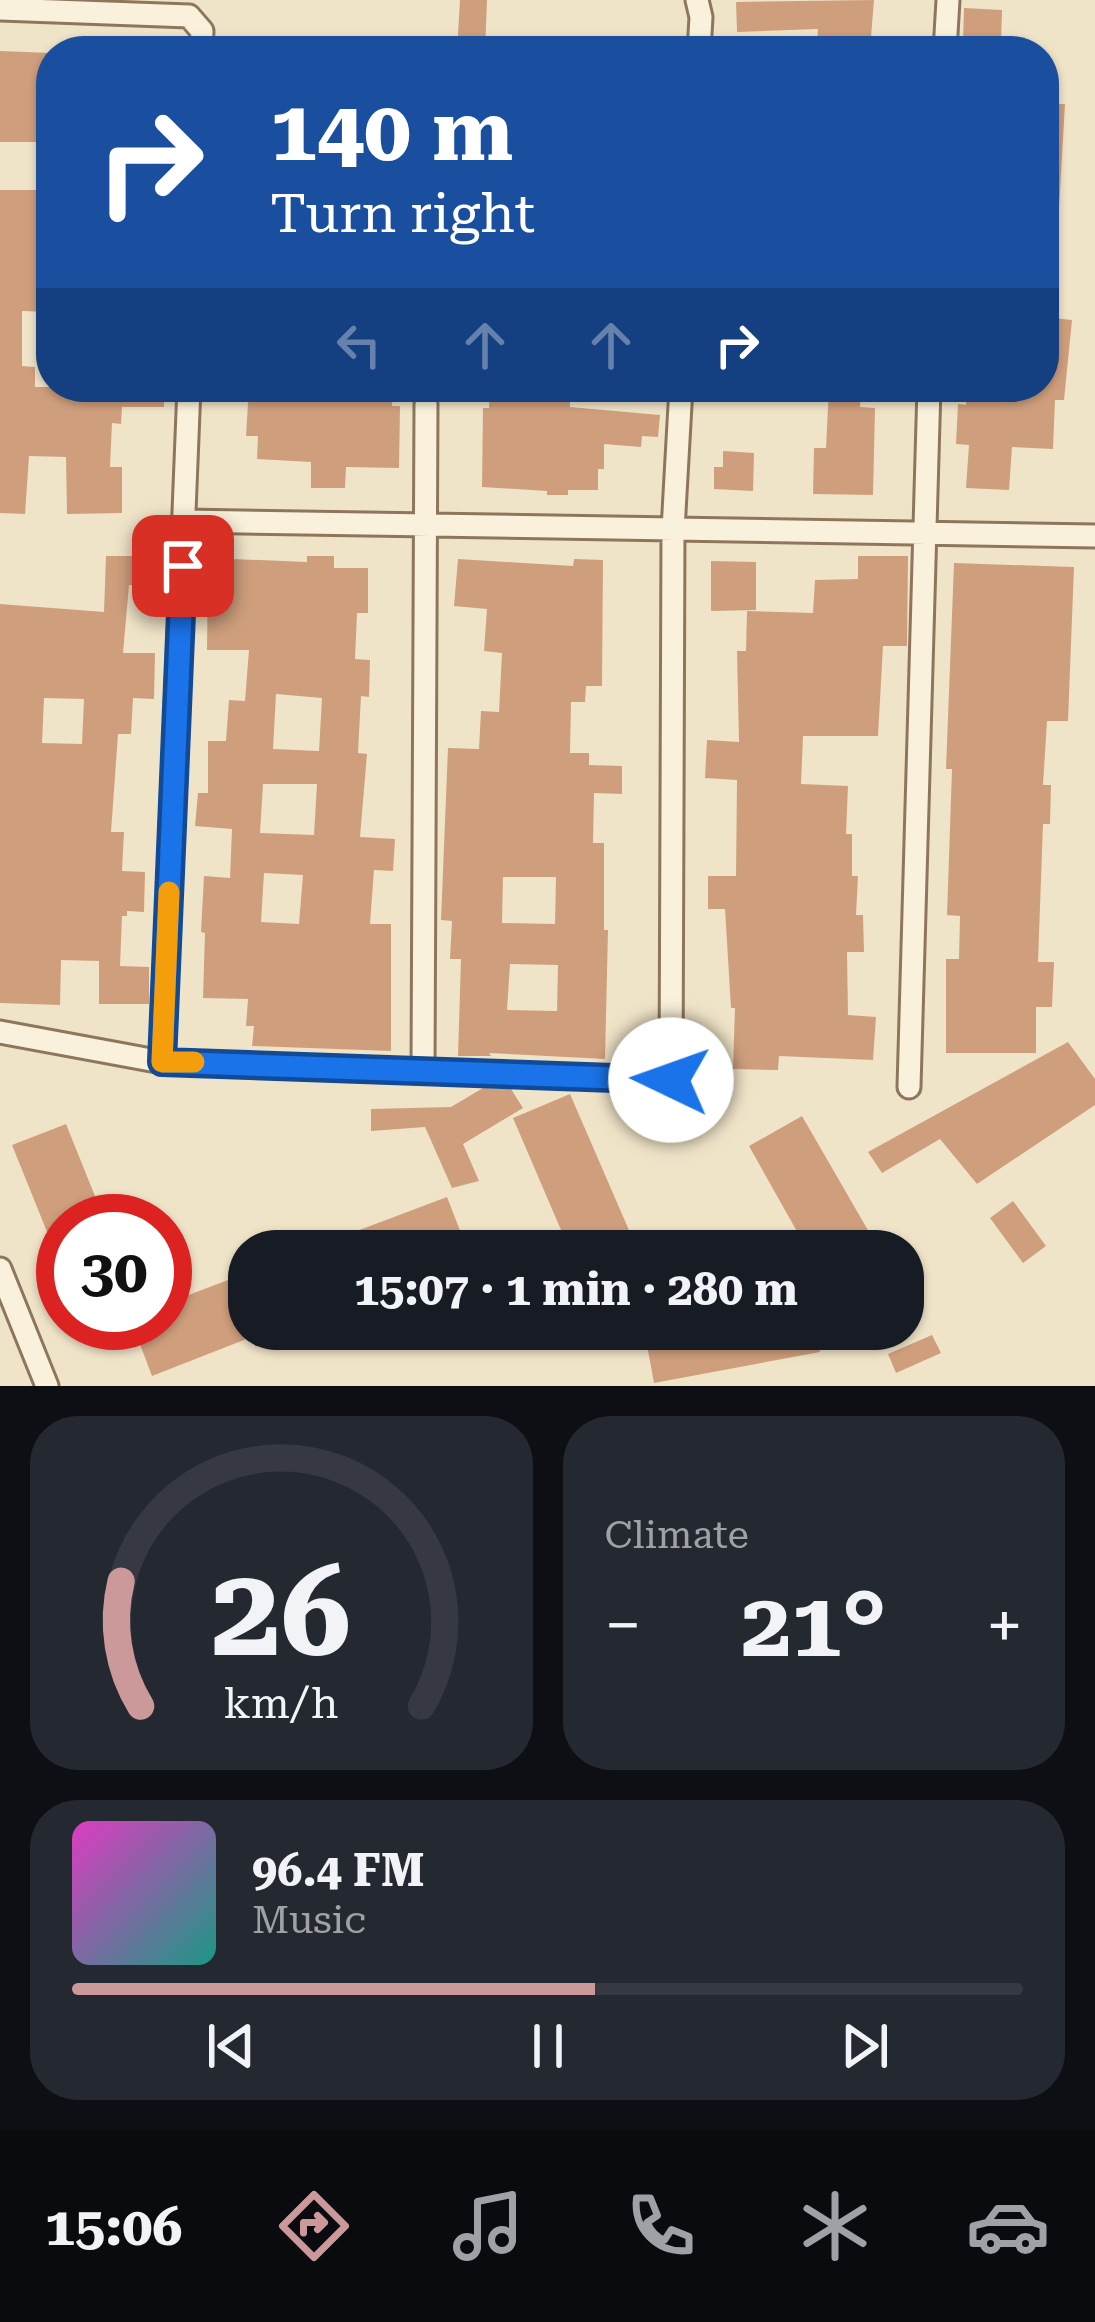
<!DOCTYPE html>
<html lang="en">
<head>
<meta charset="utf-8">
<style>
	:root { --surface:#171b24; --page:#242831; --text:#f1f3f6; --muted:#9ea1a6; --line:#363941; --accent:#cc999b }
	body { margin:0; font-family:"Roboto Serif",serif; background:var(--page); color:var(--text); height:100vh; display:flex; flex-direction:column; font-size:45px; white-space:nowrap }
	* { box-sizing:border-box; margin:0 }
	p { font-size:39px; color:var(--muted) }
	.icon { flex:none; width:66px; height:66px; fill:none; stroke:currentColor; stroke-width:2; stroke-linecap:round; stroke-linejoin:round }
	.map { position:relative; height:1386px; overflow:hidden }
	.drawer { display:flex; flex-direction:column; gap:30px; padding:30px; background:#0d0f14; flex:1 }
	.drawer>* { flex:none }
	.guide { position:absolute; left:36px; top:36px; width:1023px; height:366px; border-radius:48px; box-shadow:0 3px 9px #0004; background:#1a4fa0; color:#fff; overflow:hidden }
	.speed { position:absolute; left:36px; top:1194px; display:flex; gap:24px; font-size:60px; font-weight:700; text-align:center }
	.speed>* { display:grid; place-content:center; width:156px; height:156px; border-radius:50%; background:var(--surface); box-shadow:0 3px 9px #0004; line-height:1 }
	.speed .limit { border:18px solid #d22; background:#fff; color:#111 }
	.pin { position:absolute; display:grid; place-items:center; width:102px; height:102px; color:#fff; margin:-51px; border-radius:24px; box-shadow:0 6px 18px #0006 }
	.me { position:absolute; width:132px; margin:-66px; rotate:273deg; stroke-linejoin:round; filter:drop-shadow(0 0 9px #0008) }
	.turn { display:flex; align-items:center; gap:42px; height:252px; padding:0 36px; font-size:54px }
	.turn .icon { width:156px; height:156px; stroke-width:2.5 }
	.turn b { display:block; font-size:84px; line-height:102px }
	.lanes { display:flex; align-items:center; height:114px; padding:0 36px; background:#0003; justify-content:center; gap:60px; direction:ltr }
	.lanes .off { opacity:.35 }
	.big { font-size:90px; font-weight:700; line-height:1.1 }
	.drawer .widget { flex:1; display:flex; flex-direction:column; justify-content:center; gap:18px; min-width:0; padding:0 42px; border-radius:48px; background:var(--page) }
	.drawer .dial { align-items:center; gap:0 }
	.dial svg { height:312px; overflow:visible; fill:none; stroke:var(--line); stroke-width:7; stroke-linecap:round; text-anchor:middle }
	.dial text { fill:var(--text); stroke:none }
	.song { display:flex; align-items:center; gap:36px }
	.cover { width:144px; height:144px; border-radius:18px; background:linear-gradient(135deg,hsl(310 70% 55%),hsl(170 70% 35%)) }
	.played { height:12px; border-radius:6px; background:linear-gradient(90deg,var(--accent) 55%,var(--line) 55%) }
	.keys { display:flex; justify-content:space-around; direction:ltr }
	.heat { display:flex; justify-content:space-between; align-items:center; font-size:66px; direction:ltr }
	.drawer .tiles { flex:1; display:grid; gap:30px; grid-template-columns:1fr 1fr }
	.widget:last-child { grid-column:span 2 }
	.trip { position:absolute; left:228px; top:1230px; width:696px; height:120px; border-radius:48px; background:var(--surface); box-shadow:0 3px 9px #0004; font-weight:700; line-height:120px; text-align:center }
	.tabs { display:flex; height:192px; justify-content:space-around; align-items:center; background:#090b0e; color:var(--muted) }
	.tabs .icon { width:84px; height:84px }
	.tabs .current { color:var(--accent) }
	.tabs b { font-size:54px; color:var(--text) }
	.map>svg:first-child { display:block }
	.building { fill:#cf9f7d; fill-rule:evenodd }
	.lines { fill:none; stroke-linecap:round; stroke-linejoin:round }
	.street-casing { stroke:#8d765c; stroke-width:27 }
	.street { stroke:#faf1dc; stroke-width:21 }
	.route-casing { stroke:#114b97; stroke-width:30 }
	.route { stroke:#1a73e8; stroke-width:21 }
	.slow { stroke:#f59e0b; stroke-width:21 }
</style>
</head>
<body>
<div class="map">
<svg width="1095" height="1386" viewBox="0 0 1095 1386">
	<rect width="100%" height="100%" fill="#f0e4c8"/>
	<path class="building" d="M460,0h27l-2,51h-28z
		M874,0l-4,49 -53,-4 1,-16 -81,3 -1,-30z
		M964,8l38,2 -1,33 -38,-2z
		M0,51l51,2v89h-51z
		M1044,104h21l-7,122 -14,-1z
		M0,190h37v43l14,1v78l-29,-1v55l13,1v20h129v20h-42l-1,17 -9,-1 -2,44h12v46l-55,1 -1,-57 -37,-1 -4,58 -25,-1z
		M1044,317l28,3 -8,80h-9l-2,49 -41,-2 -3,43 -43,-2 3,-43 -13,-1 2,-40 8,1 1,-18h77z
		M249,387h144l-1,19h8l-1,62 -53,-1 -1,21h-34v-26l-54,-3 1,-23h-12z
		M490,387h80v20l90,8 -2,22 -16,-1 -1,11 -37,-3v25h-6v21h-30v5h-21v-4l-65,-4 1,-79h6z
		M829,387h32l-1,20 15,1 -2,87 -60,-1 1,-46h12z
		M723,451l31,2 -1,38 -39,-2v-22h9z
		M106,556h52l-1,30 -28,-1 -6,68h32l-1,46 -21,-1 -2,36h-13l-7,98h13l-2,39 23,1 -1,40 -17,-1v5h-5l-2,50 29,1v37h-50v-43l-38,-1 -1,45 -60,-2v-399l104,8zM44,698l40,1 -2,45 -40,-1z
		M307,556h27v12h34v45h-11l-2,46 15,1 -1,37 -8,-1 -3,57 9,1 -7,83 35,2 -2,32 -19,-1 -4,54h21v127l-139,-5 2,-20h-8l2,-27 -45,-1 2,-65 -4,-1 3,-56 26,2 2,-49 -37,-3 3,-33h10v-52h18l3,-41 16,1 4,-51h-42l1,-92 99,4zM276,694l46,4 -3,53 -46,-2zM263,784h54l-3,51 -54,-2zM264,873l39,2 -4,49 -38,-2z
		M858,556h50l-1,90h-24l-5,90h-75l-2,48 47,2 -2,48h6v42h6l-2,39h7l1,37h-17l1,63 28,2 -3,43 -94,-4 -1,14 -45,-1 2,-61h-4l-6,-99h-17v-33h28l1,-96 -32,-2 2,-38 32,2 -2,-91h9l1,-40 66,2 2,-33 43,-1z
		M458,559l115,7 1,-7 29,1 -1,126h-16l-1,16h-14l-1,51h19v12l33,1v28l-28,-1 -1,50h11v87h4l-3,129 -116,-6 2,3h-33l3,-97h-11l2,-38 -11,-1 7,-172 31,1 2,-38 18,1 3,-59 -18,-2 3,-42 -33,-3zM503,877h53l-1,47 -53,-1zM510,964l48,1 -1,46 -50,-1z
		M711,561l45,1v48l-45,1z
		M954,563l120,4 -6,154h-21l-4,64h8l-1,39h-7l-5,138h16l-2,45h-16v46h-90v-94h13l1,-43 -13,-1 5,-146h-6z
		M1068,1042l27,37v26l-118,79 -37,-45 -58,34 -14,-21z
		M483,1088l28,1 12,19 -60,36 16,37 -27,7 -27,-61 -54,4v-22l80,-2z
		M570,1094l68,157h-68l-57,-133z
		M802,1116l78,135h-72l-59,-105z
		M66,1124l39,97h-42l-1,48 -50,-124z
		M447,1197l21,54h-159v-2z
		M1013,1201l33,45 -23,17 -33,-45z
		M249,1272v66l-97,38 -20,-53h33v-19z
		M644,1329h172l4,23 -166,31z
		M932,1335l9,18 -45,20 -8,-19z"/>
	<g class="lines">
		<g class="street-casing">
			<path id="street" d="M697,0l4,17 -2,34
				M0,9l189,7 13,15 -1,20
				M945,51l3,-51
				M184,521l911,15
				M0,1032l162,30 509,18 2,-550 8,-143
				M162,1062l27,-675
				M423,1068l3,-664
				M909,1087l20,-700
				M0,1269l47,117"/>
		</g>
		<use href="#street" class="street"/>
	</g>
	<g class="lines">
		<g class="route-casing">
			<path id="route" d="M183,566l-21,496 509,18"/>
		</g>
		<use href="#route" class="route"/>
		<path class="slow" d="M169,892l-7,170h32"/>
	</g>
</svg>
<div class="speed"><div class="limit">30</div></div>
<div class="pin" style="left:183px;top:566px;background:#d93025"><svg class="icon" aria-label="arrive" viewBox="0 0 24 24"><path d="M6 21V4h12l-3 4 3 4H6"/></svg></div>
<svg class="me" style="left:671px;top:1080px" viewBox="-20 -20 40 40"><circle r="19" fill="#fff"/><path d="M0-13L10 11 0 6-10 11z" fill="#1a73e8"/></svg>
<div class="trip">15:07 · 1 min · 280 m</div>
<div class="guide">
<div class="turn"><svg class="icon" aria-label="right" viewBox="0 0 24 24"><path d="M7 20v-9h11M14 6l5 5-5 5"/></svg><div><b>140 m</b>Turn right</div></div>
<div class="lanes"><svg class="icon off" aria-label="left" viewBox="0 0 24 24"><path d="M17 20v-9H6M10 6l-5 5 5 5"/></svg><svg class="icon off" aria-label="ahead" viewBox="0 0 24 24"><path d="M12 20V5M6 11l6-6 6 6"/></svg><svg class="icon off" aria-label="ahead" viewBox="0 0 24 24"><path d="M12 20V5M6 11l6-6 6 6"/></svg><svg class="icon" aria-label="right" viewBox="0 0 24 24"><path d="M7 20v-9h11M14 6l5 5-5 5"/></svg></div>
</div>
</div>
<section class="drawer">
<div class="tiles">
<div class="widget dial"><svg viewBox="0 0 100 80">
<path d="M14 69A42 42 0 1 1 86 69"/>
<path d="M14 69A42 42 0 0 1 9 37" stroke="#cc999b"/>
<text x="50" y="56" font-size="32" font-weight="700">26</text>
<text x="50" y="72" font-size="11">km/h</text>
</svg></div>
<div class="widget"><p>Climate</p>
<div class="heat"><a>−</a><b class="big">21°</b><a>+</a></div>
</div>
<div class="widget">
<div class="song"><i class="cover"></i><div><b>96.4 FM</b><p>Music</p></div></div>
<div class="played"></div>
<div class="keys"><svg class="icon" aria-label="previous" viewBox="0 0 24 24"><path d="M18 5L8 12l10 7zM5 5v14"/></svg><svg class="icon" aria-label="pause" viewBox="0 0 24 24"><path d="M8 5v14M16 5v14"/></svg><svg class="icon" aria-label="next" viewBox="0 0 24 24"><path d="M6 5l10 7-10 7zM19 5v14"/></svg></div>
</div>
</div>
</section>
<nav class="tabs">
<b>15:06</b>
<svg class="icon current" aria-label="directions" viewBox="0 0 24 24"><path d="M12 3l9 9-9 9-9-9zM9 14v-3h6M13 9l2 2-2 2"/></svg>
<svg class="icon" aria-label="music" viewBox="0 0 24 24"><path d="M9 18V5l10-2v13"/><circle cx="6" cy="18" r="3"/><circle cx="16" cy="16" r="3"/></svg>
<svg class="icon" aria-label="phone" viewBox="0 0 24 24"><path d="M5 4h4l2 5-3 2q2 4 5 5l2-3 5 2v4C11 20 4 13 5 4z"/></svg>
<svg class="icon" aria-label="climate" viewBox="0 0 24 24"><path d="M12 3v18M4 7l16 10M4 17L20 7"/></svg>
<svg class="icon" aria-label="car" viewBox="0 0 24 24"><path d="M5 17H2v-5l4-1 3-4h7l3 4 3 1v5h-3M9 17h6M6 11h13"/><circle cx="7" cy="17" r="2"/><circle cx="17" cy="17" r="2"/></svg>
</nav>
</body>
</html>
